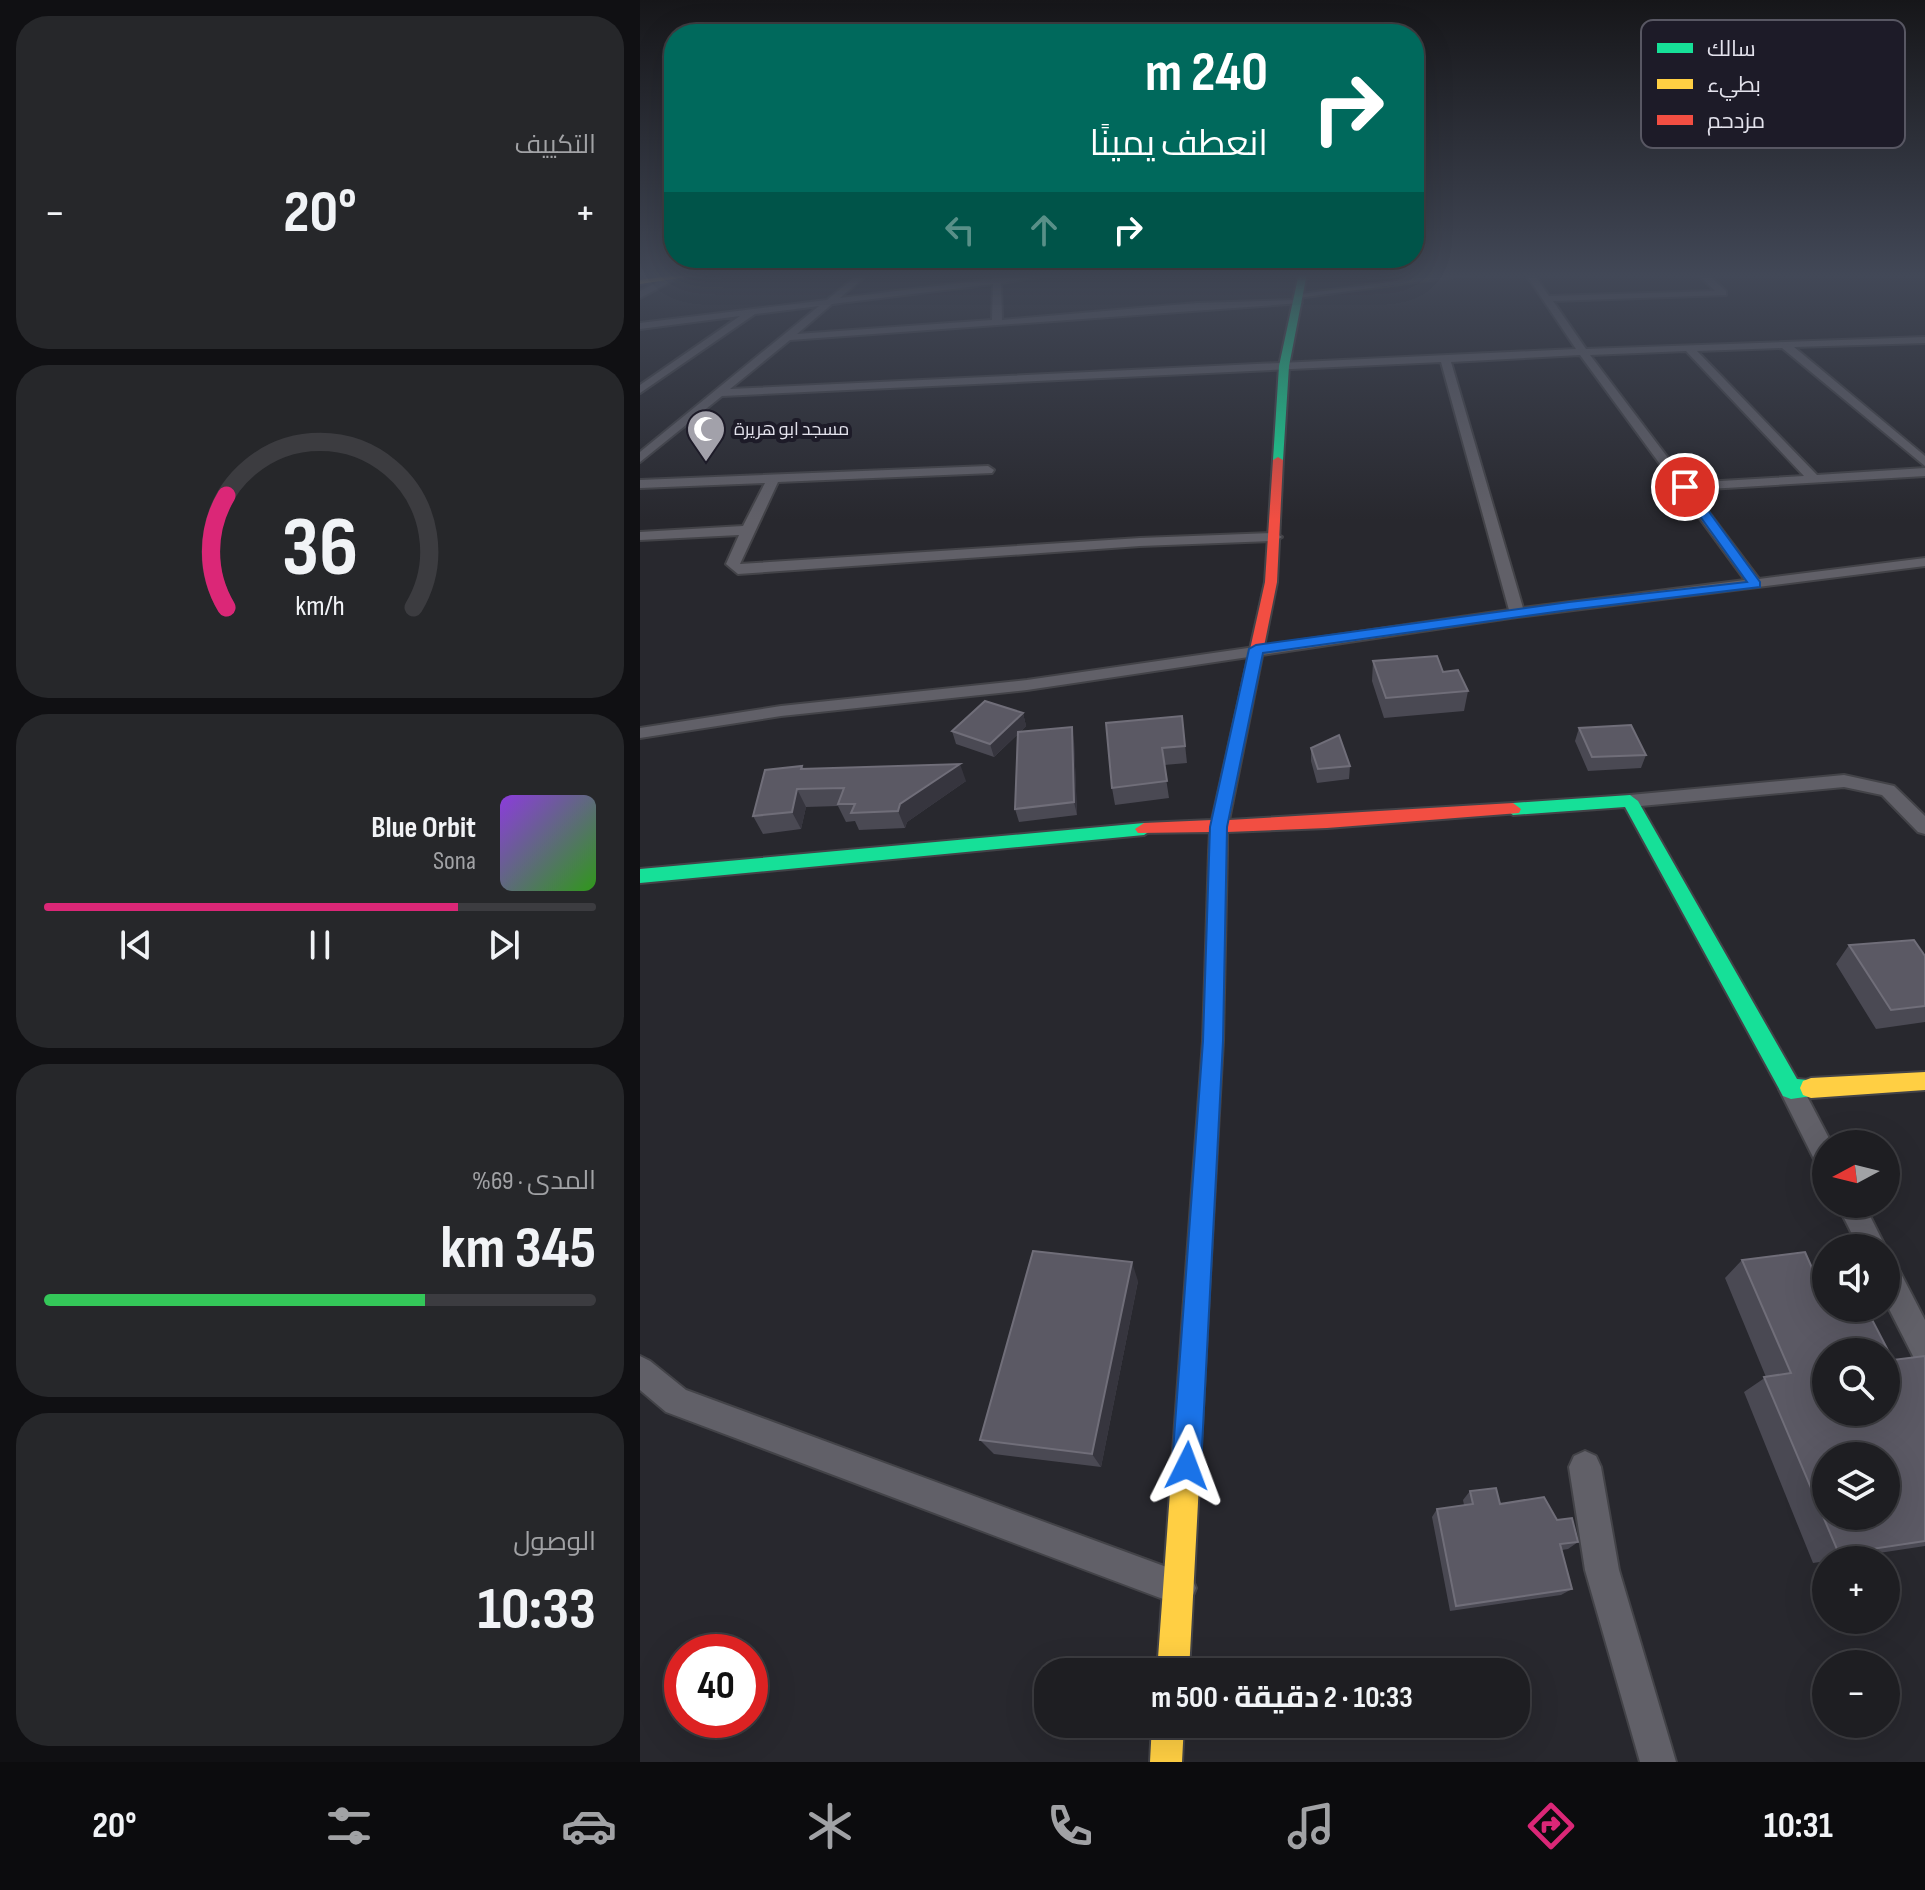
<!DOCTYPE html>
<html lang="ar">
<head>
<meta charset="utf-8">
<style>
	:root { --surface:#1e1e22; --page:#26272a; --text:#f1f3f6; --muted:#a1a2a5; --line:#3c3c40; --accent:#db2777 }
	body { margin:0; font-family:"Sofia Sans Condensed",Cairo,sans-serif; background:var(--page); color:var(--text); direction:rtl; height:100vh; display:flex; flex-direction:column; font-size:30px; white-space:nowrap }
	* { box-sizing:border-box; margin:0 }
	p { font-size:26px; color:var(--muted) }
	.icon { flex:none; width:44px; height:44px; fill:none; stroke:currentColor; stroke-width:2; stroke-linecap:round; stroke-linejoin:round }
	.map { position:relative; flex:1; overflow:hidden; direction:ltr }
	.drawer { display:flex; flex-direction:column; gap:16px; padding:16px; background:#101013; width:640px }
	.drawer>* { flex:none }
	.guide { position:absolute; left:24px; top:24px; width:760px; height:244px; border-radius:32px; box-shadow:0 8px 32px #0002,0 0 0 2px var(--line); direction:rtl; background:#00695c; color:#fff; overflow:hidden }
	.needle { width:52px; rotate:263deg }
	.controls { position:absolute; left:1172px; top:1130px; display:grid; gap:16px }
	.controls a { display:grid; place-items:center; width:88px; height:88px; border-radius:50%; background:var(--surface); box-shadow:0 8px 32px #0002,0 0 0 2px var(--line); font-size:40px }
	.speed { position:absolute; left:24px; top:1634px; display:flex; gap:16px; font-size:40px; font-weight:700; text-align:center }
	.speed>* { display:grid; place-content:center; width:104px; height:104px; border-radius:50%; background:var(--surface); box-shadow:0 8px 32px #0002,0 0 0 2px var(--line); line-height:1 }
	.speed .limit { border:12px solid #d22; background:#fff; color:#111 }
	.pin { position:absolute; display:grid; place-items:center; width:68px; height:68px; color:#fff; margin:-34px; border:4px solid #fff; border-radius:50%; box-shadow:0 2px 8px #0007 }
	.me { position:absolute; width:88px; margin:-44px; rotate:3deg; stroke-linejoin:round; filter:drop-shadow(0 0 6px #0008) }
	.turn { display:flex; align-items:center; gap:28px; height:168px; padding:0 24px; font-size:36px }
	.turn .icon { width:104px; height:104px; stroke-width:2.5 }
	.turn b { display:block; font-size:56px; line-height:68px }
	.lanes { display:flex; align-items:center; height:76px; padding:0 24px; background:#0003; justify-content:center; gap:40px; direction:ltr }
	.lanes .off { opacity:.35 }
	.big { font-size:60px; font-weight:700; line-height:1.1 }
	.drawer .card { flex:1; display:flex; flex-direction:column; justify-content:center; gap:12px; min-width:0; padding:0 28px; border-radius:32px; background:var(--page) }
	.drawer .dial { align-items:center; gap:0 }
	.dial svg { height:208px; overflow:visible; fill:none; stroke:var(--line); stroke-width:7; stroke-linecap:round; text-anchor:middle }
	.dial text { fill:var(--text); stroke:none }
	.song { display:flex; align-items:center; gap:24px }
	.cover { width:96px; height:96px; border-radius:12px; background:linear-gradient(135deg,hsl(270 70% 55%),hsl(110 70% 35%)) }
	.played { height:8px; border-radius:4px; background:linear-gradient(90deg,var(--accent) 75%,var(--line) 75%) }
	.keys { display:flex; justify-content:space-around; direction:ltr }
	.heat { display:flex; justify-content:space-between; align-items:center; font-size:44px; direction:ltr }
	.charge { height:12px; border-radius:6px; background:linear-gradient(90deg,#34c759 69%,var(--line) 0) }
	.trip { position:absolute; left:394px; top:1658px; width:496px; height:80px; border-radius:32px; background:var(--surface); box-shadow:0 8px 32px #0002,0 0 0 2px var(--line); font-weight:700; line-height:80px; text-align:center; direction:rtl }
	.dock { display:flex; height:128px; justify-content:space-around; align-items:center; background:#0c0c0e; color:var(--muted) }
	.dock .icon { width:56px; height:56px }
	.dock .on { color:var(--accent) }
	.dock b { font-size:36px; color:var(--text) }
	main { display:flex; flex:1; min-height:0 }
	.map>svg:first-child { display:block }
	.lines { fill:none; stroke-linecap:round; stroke-linejoin:round }
	.street-casing { stroke:#434348; stroke-width:4 }
	.fast-casing { stroke:#434348; stroke-width:4 }
	.slow-casing { stroke:#434348; stroke-width:4 }
	.jam-casing { stroke:#434348; stroke-width:4 }
	.street { fill:#616068; fill-rule:evenodd }
	.fast { fill:#16e098; fill-rule:evenodd }
	.slow { fill:#ffcf43; fill-rule:evenodd }
	.jam { fill:#f24e42; fill-rule:evenodd }
	.wall { fill:#4a4953 }
	.shaded-wall { fill:#36353e }
	.building { fill:#5b5964; stroke:#706e79; stroke-width:2; fill-rule:evenodd }
	.route { fill:#1a73e8; stroke:#114b97; stroke-width:2 }
	.labels { text-anchor:middle; dominant-baseline:central; stroke-width:8; stroke-linejoin:round; paint-order:stroke }
	.far-poi-label { font-size:18px; fill:#e3e2ec; stroke:#1d1b28; text-anchor:start }
	.key { fill:#1d1b28; stroke:#585763; stroke-width:2 }
	.key-label { font-size:22px; fill:#e3e2ec }
</style>
</head>
<body>
<main>
<div class="map">
<svg width="1285" height="1762" viewBox="0 0 1285 1762">
	<rect width="100%" height="100%" fill="#28282e"/>
	<g class="lines">
		<g class="street-casing">
			<path id="street" d="M220,273h9l-29,25 153,-19v-6h8v5l62,-5 -62,10 1,37 195,-17 100,-3 5,3 -512,37 -60,49 846,-40 -51,-76h8l16,23 166,-5 -18,-18h9l20,18v4l-173,6 33,48 339,-12v6l-131,4 131,109v10l-143,-118 -85,3 120,124 108,-7v8l-233,14 67,89 166,-21v8l-408,51 -490,73 -246,26 -141,22v-10l141,-22 246,-26 482,-70 -68,-248 -719,34 -82,66v-10l179,-146 -64,8 -115,79v-8l100,-69 -100,13v-6l187,-23zM353,284l-1,36 -195,14 35,-30zM1046,351l118,125 -117,7 -97,-128zM940,355l165,225 -222,28 -72,-246z
				M815,273h26l-183,25 -4,-3z
				M31,275l3,5 -34,18v-7z
				M348,466l6,4 -2,3 -214,9 -38,82 400,-26 135,-5 7,4 -7,4 -135,5 -402,28 -12,-10 13,-29 -99,5v-8l103,-6 22,-43 -125,5v-8z
				M1204,775l50,11 31,30v18l-7,-2 -36,-37 -38,-8 -214,20 -9,-6 9,-6z
				M1151,1078l8,3 33,63h-6v25l-9,-4 -38,-76 4,-8z
				M1197,1204h27l22,44v1l-27,-1z
				M1246,1260l10,4 29,56v44l-10,-4 -29,-57z
				M0,1356l10,5 36,29 505,186 5,12 -5,12 -12,5 -513,-193 -26,-22z
				M945,1451l11,5 5,11 18,103 57,192h-36l-55,-192 -16,-103 5,-11z"/>
		</g>
		<g class="fast-casing">
			<path id="fast" d="M659,273h8l-18,93 -6,94 -5,3 -5,-3 6,-94z
				M990,795l8,6 159,278 22,2 3,7 -3,7 -28,4 -8,-3 -158,-289 -112,8 -8,-6 8,-6z
				M504,823l9,6 -9,6 -504,48v-14z
				M578,845l9,6 -4,190 -12,217 -3,9 -9,3 -9,-3 -3,-9 16,-217 6,-190z"/>
		</g>
		<g class="slow-casing">
			<path id="slow" d="M50,273h23l-73,11v-4z
				M1285,1072v18l-114,8 -8,-3 -3,-7 3,-7 8,-3z
				M559,1246l9,3 3,9 -22,414h-32l30,-414 3,-9z
				M512,1724h32l-2,38h-32z"/>
		</g>
		<g class="jam-casing">
			<path id="jam" d="M638,457l5,3 -6,122 -48,238 284,-17 8,6 -2,4 -192,15 -100,4v19l-9,6 -9,-6 1,-19 -72,1 -3,-4 9,-6 68,-3 53,-238 8,-122z"/>
		</g>
		<use href="#street" class="street"/>
		<use href="#fast" class="fast"/>
		<use href="#slow" class="slow"/>
		<use href="#jam" class="jam"/>
	</g>
	<path class="wall" d="M733,661l70,11 25,19 -4,20 -80,7 -12,-37z
		M383,713l3,13 -6,6 54,9 3,74 -58,7 -4,-13 2,-74 -23,22 -38,-13 -4,-13z
		M542,716l5,47 -23,2 5,33 -54,7 -3,-17z
		M939,728l67,27 -5,13 -53,3 -13,-30z
		M671,748l39,18 -1,13 -32,4 -6,-22z
		M162,766l2,3 162,12 -59,41 -2,6 -46,2 -4,-9 -9,1 -8,-16 -32,1 -5,22 -38,5 -10,-18z
		M1209,945l76,11v66l-49,7 -40,-65z
		M1102,1260l70,8 81,92 32,-4v190l-112,17 -69,-171 22,-15 -41,-99z
		M498,1281l-37,186 -107,-13 -14,-14z
		M830,1491l30,13 57,16 21,22 -10,7 -6,1 10,39 -11,6 -111,16 -18,-94 5,-8 27,-4 -1,-5z"/>
	<path class="shaded-wall" d="M383,713l3,13 -32,31 -4,-13z
		M432,727l2,14 3,74 -3,-13z
		M320,764l6,17 -59,41 -2,6 -7,-17 2,-7z
		M157,789l9,18 -5,22 -9,-17z
		M492,1262l6,19 -37,186 -9,-13z"/>
	<path class="building" d="M797,656l6,16 15,-2 10,21 -82,7 -13,-37z
		M345,701l38,12 -33,31 -38,-13z
		M542,716l3,30 -23,2 5,33 -55,7 -6,-65z
		M991,725l15,30 -54,2 -13,-29z
		M432,727l2,75 -59,7 3,-77z
		M699,735l11,31 -32,3 -7,-21z
		M320,764l-60,40 -2,7 -47,2 4,-9h-17l6,-16 -47,1 -5,23 -39,4 12,-46 37,-4 -1,3z
		M1274,940l11,16v50l-34,4 -42,-65z
		M393,1251l99,11 -40,192 -112,-14z
		M1165,1252l7,16 14,-2v42h40l27,52 32,-4v185l-86,13 -75,-177 27,-4 -49,-113zM1186,1352h60v60h-60zM1186,1456h60v60h-60z
		M856,1488l4,16 44,-7 13,23 15,-2 6,24 -18,2 12,45 -116,17 -19,-97 36,-5 -3,-13z"/>
	<linearGradient id="sky" x2="0" y2="1"><stop stop-color="#161619"/><stop offset="0.53" stop-color="#424857"/><stop offset="1" stop-color="#424857" stop-opacity="0"/></linearGradient>
	<rect width="1285" height="520" fill="url(#sky)"/>
	<path class="route" d="M1045,483l4,1 71,98v5l-191,23 -306,43 -36,174 -4,214 -22,425 -4,10 -10,4 -10,-4 -5,-10 31,-425 7,-214 39,-178 7,-4 313,-43 178,-20 -68,-95z"/>
	<defs>
		<g id="mosque-pin" transform="scale(2)"><path d="M0 17L-7.5 6A9.5 9.5 0 1 1 7.5 6Z" fill="#a2a1aa" stroke="#1d1b28"/><path d="M3.5-4.9A6 6 0 1 0 3.5 4.9A5 5 0 1 1 3.5-4.9Z" fill="#fff"/></g>
	</defs>
	<g fill-rule="evenodd">
		<use href="#mosque-pin" x="66" y="429"/>
	</g>
	<g class="labels">
		<g class="far-poi-label">
			<text x="94" y="429">مسجد ابو هريرة</text>
		</g>
	</g>
	<rect x="1001" y="20" width="264" height="128" rx="12" class="key"/>
	<rect x="1017" y="43" width="36" height="10" fill="#16e098"/>
	<rect x="1017" y="79" width="36" height="10" fill="#ffcf43"/>
	<rect x="1017" y="115" width="36" height="10" fill="#f24e42"/>
	<g class="key-label">
		<text x="1067" y="56">سالك</text>
		<text x="1067" y="92">بطيء</text>
		<text x="1067" y="128">مزدحم</text>
	</g>
</svg>
<div class="controls">
<a><svg class="needle" viewBox="-14 -14 28 28"><path d="M0-13l5 13h-10z" fill="#e53935"/><path d="M0 13l5-13h-10z" fill="#a1a2a5"/></svg></a>
<a><svg class="icon" aria-label="sound" viewBox="0 0 24 24"><path d="M4 9h4l5-4v14l-5-4H4zM17 9q2 3 0 6"/></svg></a>
<a><svg class="icon" aria-label="search" viewBox="0 0 24 24"><circle cx="10" cy="10" r="6"/><path d="M15 15l6 6"/></svg></a>
<a><svg class="icon" aria-label="layers" viewBox="0 0 24 24"><path d="M12 4l9 5-9 5-9-5zM3 14l9 5 9-5"/></svg></a>
<a>+</a>
<a>−</a>
</div>
<div class="speed"><div class="limit">40</div></div>
<div class="pin" style="left:1045px;top:487px;background:#d93025"><svg class="icon" aria-label="arrive" viewBox="0 0 24 24"><path d="M6 21V4h12l-3 4 3 4H6"/></svg></div>
<svg class="me" style="left:547px;top:1466px" viewBox="-20 -20 40 40"><path d="M0-17L14 15 0 8-14 15z" fill="#1a73e8" stroke="#fff" stroke-width="4"/></svg>
<div class="trip">10:33 · 2 دقيقة · 500 m</div>
<div class="guide">
<div class="turn"><svg class="icon" aria-label="right" viewBox="0 0 24 24"><path d="M7 20v-9h11M14 6l5 5-5 5"/></svg><div><b>240 m</b>انعطف يمينًا</div></div>
<div class="lanes"><svg class="icon off" aria-label="left" viewBox="0 0 24 24"><path d="M17 20v-9H6M10 6l-5 5 5 5"/></svg><svg class="icon off" aria-label="ahead" viewBox="0 0 24 24"><path d="M12 20V5M6 11l6-6 6 6"/></svg><svg class="icon" aria-label="right" viewBox="0 0 24 24"><path d="M7 20v-9h11M14 6l5 5-5 5"/></svg></div>
</div>
</div>
<section class="drawer">
<div class="card"><p>التكييف</p>
<div class="heat"><a>−</a><b class="big">20°</b><a>+</a></div>
</div>
<div class="card dial"><svg viewBox="0 0 100 80">
<path d="M14 69A42 42 0 1 1 86 69"/>
<path d="M14 69A42 42 0 0 1 14 26" stroke="#db2777"/>
<text x="50" y="56" font-size="32" font-weight="700">36</text>
<text x="50" y="72" font-size="11">km/h</text>
</svg></div>
<div class="card">
<div class="song"><i class="cover"></i><div><b>Blue Orbit</b><p>Sona</p></div></div>
<div class="played"></div>
<div class="keys"><svg class="icon" aria-label="previous" viewBox="0 0 24 24"><path d="M18 5L8 12l10 7zM5 5v14"/></svg><svg class="icon" aria-label="pause" viewBox="0 0 24 24"><path d="M8 5v14M16 5v14"/></svg><svg class="icon" aria-label="next" viewBox="0 0 24 24"><path d="M6 5l10 7-10 7zM19 5v14"/></svg></div>
</div>
<div class="card"><p>المدى · 69%</p><b class="big">345 km</b><div class="charge"></div></div>
<div class="card"><p>الوصول</p><b class="big">10:33</b></div>
</section>
</main>
<nav class="dock">
<b>10:31</b>
<svg class="icon on" aria-label="directions" viewBox="0 0 24 24"><path d="M12 3l9 9-9 9-9-9zM9 14v-3h6M13 9l2 2-2 2"/></svg>
<svg class="icon" aria-label="music" viewBox="0 0 24 24"><path d="M9 18V5l10-2v13"/><circle cx="6" cy="18" r="3"/><circle cx="16" cy="16" r="3"/></svg>
<svg class="icon" aria-label="phone" viewBox="0 0 24 24"><path d="M5 4h4l2 5-3 2q2 4 5 5l2-3 5 2v4C11 20 4 13 5 4z"/></svg>
<svg class="icon" aria-label="climate" viewBox="0 0 24 24"><path d="M12 3v18M4 7l16 10M4 17L20 7"/></svg>
<svg class="icon" aria-label="car" viewBox="0 0 24 24"><path d="M5 17H2v-5l4-1 3-4h7l3 4 3 1v5h-3M9 17h6M6 11h13"/><circle cx="7" cy="17" r="2"/><circle cx="17" cy="17" r="2"/></svg>
<svg class="icon" aria-label="filters" viewBox="0 0 24 24"><path d="M4 7h16M4 17h16"/><circle cx="9" cy="7" r="2"/><circle cx="15" cy="17" r="2"/></svg>
<b>20°</b>
</nav>
</body>
</html>
